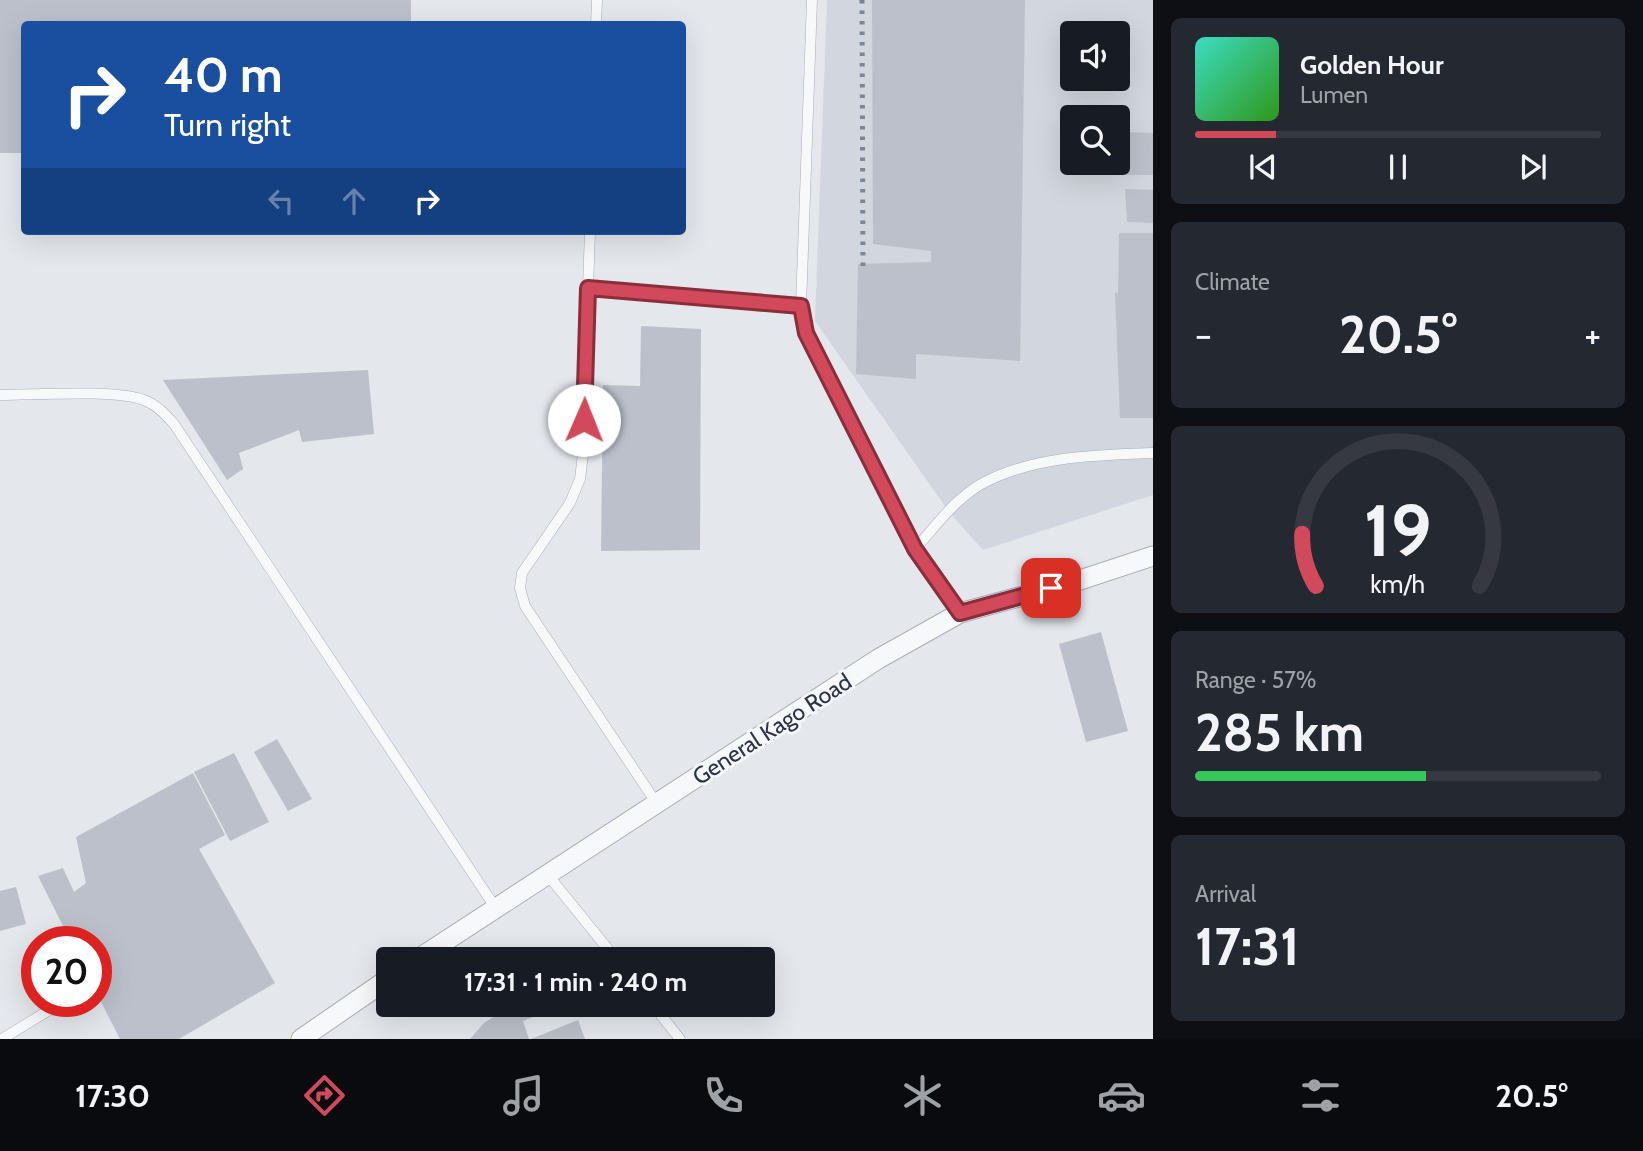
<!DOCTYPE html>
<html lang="en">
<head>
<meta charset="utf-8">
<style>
	:root { --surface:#171b24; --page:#242831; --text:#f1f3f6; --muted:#9ea1a6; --line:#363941; --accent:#d1495b }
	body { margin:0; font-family:Cabin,sans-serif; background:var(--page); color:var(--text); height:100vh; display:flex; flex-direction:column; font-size:26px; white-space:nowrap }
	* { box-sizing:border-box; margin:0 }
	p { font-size:23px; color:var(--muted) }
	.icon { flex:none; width:38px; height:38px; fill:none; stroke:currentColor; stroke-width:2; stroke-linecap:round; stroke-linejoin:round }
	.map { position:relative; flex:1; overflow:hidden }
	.details { display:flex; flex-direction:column; gap:18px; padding:18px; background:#0d0f14; width:490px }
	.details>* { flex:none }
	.banner { position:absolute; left:21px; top:21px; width:665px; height:214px; border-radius:7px; box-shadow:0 7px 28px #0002; background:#1a4fa0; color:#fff; overflow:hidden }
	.tools { position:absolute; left:1060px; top:21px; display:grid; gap:14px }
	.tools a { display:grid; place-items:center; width:70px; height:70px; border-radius:7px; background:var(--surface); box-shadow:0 7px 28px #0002; font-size:35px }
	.speed { position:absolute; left:21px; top:926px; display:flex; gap:14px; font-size:35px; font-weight:700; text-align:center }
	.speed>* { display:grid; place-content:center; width:91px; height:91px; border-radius:50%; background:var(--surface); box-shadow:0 7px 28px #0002; line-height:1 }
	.speed .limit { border:10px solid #d22; background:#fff; color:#111 }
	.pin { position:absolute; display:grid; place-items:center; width:60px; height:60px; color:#fff; margin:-30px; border-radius:14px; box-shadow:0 4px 10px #0006 }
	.me { position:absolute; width:77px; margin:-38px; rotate:1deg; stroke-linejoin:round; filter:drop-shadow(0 0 5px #0008) }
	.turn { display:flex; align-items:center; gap:24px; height:147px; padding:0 28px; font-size:32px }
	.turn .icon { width:91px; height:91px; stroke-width:2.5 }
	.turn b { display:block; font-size:49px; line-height:60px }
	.lanes { display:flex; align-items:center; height:66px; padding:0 28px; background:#0003; justify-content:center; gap:35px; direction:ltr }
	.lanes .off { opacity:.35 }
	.big { font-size:52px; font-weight:700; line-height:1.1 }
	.details .tile { flex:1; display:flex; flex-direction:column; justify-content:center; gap:10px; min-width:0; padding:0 24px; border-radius:10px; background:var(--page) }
	.details .dial { align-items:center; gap:0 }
	.dial svg { height:182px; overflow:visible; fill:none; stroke:var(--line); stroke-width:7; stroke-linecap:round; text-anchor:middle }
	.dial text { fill:var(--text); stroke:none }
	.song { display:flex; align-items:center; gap:21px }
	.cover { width:84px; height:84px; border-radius:10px; background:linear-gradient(135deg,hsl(170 70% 55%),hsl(110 70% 35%)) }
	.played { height:7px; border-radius:4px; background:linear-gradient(90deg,var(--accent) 20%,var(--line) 20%) }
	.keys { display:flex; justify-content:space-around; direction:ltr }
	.heat { display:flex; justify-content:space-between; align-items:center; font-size:38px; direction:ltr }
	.charge { height:10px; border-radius:5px; background:linear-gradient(90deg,#34c759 57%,var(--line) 0) }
	.trip { position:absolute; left:376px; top:947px; width:399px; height:70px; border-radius:7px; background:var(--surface); box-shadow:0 7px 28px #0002; font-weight:700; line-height:70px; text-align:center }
	.tab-bar { display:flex; height:112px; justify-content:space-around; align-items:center; background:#090b0e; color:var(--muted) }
	.tab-bar .icon { width:49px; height:49px }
	.tab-bar .selected { color:var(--accent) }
	.tab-bar b { font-size:32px; color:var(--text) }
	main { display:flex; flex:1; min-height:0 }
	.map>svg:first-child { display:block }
	.built { fill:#d2d6de; fill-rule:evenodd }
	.building { fill:#bbc0ca }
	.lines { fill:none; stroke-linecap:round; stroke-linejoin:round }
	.service-casing { stroke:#a9aeb7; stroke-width:11 }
	.minor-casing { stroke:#a9aeb7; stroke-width:21 }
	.service { stroke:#f7f8fa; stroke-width:10 }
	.minor { stroke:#f7f8fa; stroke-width:19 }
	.rail { stroke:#7d8696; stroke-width:5; stroke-dasharray:3.5 7; stroke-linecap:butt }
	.route-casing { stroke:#882f3b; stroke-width:18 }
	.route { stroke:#d1495b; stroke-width:12 }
	.labels { text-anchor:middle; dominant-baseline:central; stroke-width:6; stroke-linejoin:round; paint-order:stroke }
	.street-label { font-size:23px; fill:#2b3445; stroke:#f4f6f9 }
</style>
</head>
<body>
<main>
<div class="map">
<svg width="1153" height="1039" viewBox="0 0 1153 1039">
	<rect width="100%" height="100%" fill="#e4e7ec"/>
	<path class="built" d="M827,0h326v495l-170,55 -34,-38 -134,-191zM1073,33h45v46h-45zM1073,117h45v46h-45z"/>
	<path class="building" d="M0,0h411v24h-387v129h-24z
		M872,0h153l-5,361 -104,-7v25l-60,-5 2,-110 73,-2v-11l-58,-7z
		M1123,132l30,1v42h-27z
		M1125,189l28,1v33l-26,-1z
		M1119,233h34v185h-33l-5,-125h3z
		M641,326l60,3 -1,221 -99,1 2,-166 37,1z
		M368,370l6,64 -72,8 -3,-12 -60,23 4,16 -16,11 -64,-100z
		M1101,632l27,99 -42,11 -27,-98z
		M277,739l35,60 -24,12 -34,-59z
		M234,753l35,69 -39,19 -36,-69z
		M193,773l32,62 -26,14 76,134 -96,56h-59l-24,-47v-50h-25l-33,-66 25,-8 11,24 12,-9 -10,-46z
		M16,887l10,37 -26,7v-40z
		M514,1004h29l3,8 -23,9 6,18h-59l14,-16z
		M578,1020l7,19h-54z"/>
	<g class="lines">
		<g class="service-casing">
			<path id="service" d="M812,0l-11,306 5,27 109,216 45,64
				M596,24l1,-24
				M588,288l2,-57
				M0,395c36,0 114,-6 144,5 13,5 21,14 30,24l321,483
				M915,549c20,-22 42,-53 70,-67 51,-26 112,-27 168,-29
				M657,804l-132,-198 -5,-18 2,-15 48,-70 10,-24 4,-33 4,-158 213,18
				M547,874l69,85
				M652,1004l28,35
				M2,1039l62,-38"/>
		</g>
		<g class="minor-casing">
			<path id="minor" d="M418,959l460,-300 82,-46 114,-31 79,-26
				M301,1039l87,-60"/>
		</g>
		<use href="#service" class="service"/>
		<use href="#minor" class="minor"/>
		<path class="rail" d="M862,0l1,272"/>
	</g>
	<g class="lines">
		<g class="route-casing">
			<path id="route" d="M584,420l4,-132 213,18 5,27 109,216 45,64 91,-25"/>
		</g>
		<use href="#route" class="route"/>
	</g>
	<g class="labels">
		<g class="street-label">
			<text transform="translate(772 729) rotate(-33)">General Kago Road</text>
		</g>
	</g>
</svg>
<div class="tools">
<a><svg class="icon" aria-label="sound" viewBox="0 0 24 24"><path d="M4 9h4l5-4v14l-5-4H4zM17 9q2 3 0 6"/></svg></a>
<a><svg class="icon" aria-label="search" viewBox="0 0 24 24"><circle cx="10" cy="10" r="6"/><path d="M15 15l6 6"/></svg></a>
</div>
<div class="speed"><div class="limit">20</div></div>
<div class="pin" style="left:1051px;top:588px;background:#d93025"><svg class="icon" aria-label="arrive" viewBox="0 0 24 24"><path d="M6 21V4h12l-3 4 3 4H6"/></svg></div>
<svg class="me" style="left:584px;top:420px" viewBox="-20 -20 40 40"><circle r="19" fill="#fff"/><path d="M0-13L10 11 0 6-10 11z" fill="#d1495b"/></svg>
<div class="trip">17:31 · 1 min · 240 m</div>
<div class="banner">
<div class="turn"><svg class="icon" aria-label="right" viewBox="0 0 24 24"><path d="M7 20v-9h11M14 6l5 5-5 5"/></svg><div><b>40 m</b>Turn right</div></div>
<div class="lanes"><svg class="icon off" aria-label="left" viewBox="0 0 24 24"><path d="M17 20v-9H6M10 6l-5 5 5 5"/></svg><svg class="icon off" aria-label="ahead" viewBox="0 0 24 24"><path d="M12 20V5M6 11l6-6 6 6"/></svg><svg class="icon" aria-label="right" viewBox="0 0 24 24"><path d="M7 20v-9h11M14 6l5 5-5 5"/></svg></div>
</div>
</div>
<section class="details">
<div class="tile">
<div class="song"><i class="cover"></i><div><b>Golden Hour</b><p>Lumen</p></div></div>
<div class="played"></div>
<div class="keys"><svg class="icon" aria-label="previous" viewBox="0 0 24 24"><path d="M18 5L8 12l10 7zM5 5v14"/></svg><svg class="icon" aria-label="pause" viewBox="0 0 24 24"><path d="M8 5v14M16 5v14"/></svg><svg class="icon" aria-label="next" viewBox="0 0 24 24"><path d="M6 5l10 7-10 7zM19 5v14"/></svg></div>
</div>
<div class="tile"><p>Climate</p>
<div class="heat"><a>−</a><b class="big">20.5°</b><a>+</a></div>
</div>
<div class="tile dial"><svg viewBox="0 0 100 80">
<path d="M14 69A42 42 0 1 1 86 69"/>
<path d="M14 69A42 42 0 0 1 8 46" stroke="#d1495b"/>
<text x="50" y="56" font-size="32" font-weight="700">19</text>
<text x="50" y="72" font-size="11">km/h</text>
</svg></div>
<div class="tile"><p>Range · 57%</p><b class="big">285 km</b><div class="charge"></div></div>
<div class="tile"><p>Arrival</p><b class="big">17:31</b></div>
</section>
</main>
<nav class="tab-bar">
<b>17:30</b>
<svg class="icon selected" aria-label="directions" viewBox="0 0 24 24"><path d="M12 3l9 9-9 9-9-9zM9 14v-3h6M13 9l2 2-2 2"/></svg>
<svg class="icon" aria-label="music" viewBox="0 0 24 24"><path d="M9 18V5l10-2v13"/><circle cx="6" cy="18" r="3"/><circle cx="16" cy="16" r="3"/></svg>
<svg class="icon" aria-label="phone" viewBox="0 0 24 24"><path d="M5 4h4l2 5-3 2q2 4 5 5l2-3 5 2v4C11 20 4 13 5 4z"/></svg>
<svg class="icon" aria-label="climate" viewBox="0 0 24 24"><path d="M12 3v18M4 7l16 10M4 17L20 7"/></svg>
<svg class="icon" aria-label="car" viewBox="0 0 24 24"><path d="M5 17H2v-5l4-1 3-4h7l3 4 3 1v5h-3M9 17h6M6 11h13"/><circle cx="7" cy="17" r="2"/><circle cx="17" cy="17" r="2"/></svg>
<svg class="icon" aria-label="filters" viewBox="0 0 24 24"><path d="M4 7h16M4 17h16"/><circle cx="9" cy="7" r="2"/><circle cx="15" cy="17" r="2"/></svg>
<b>20.5°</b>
</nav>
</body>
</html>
